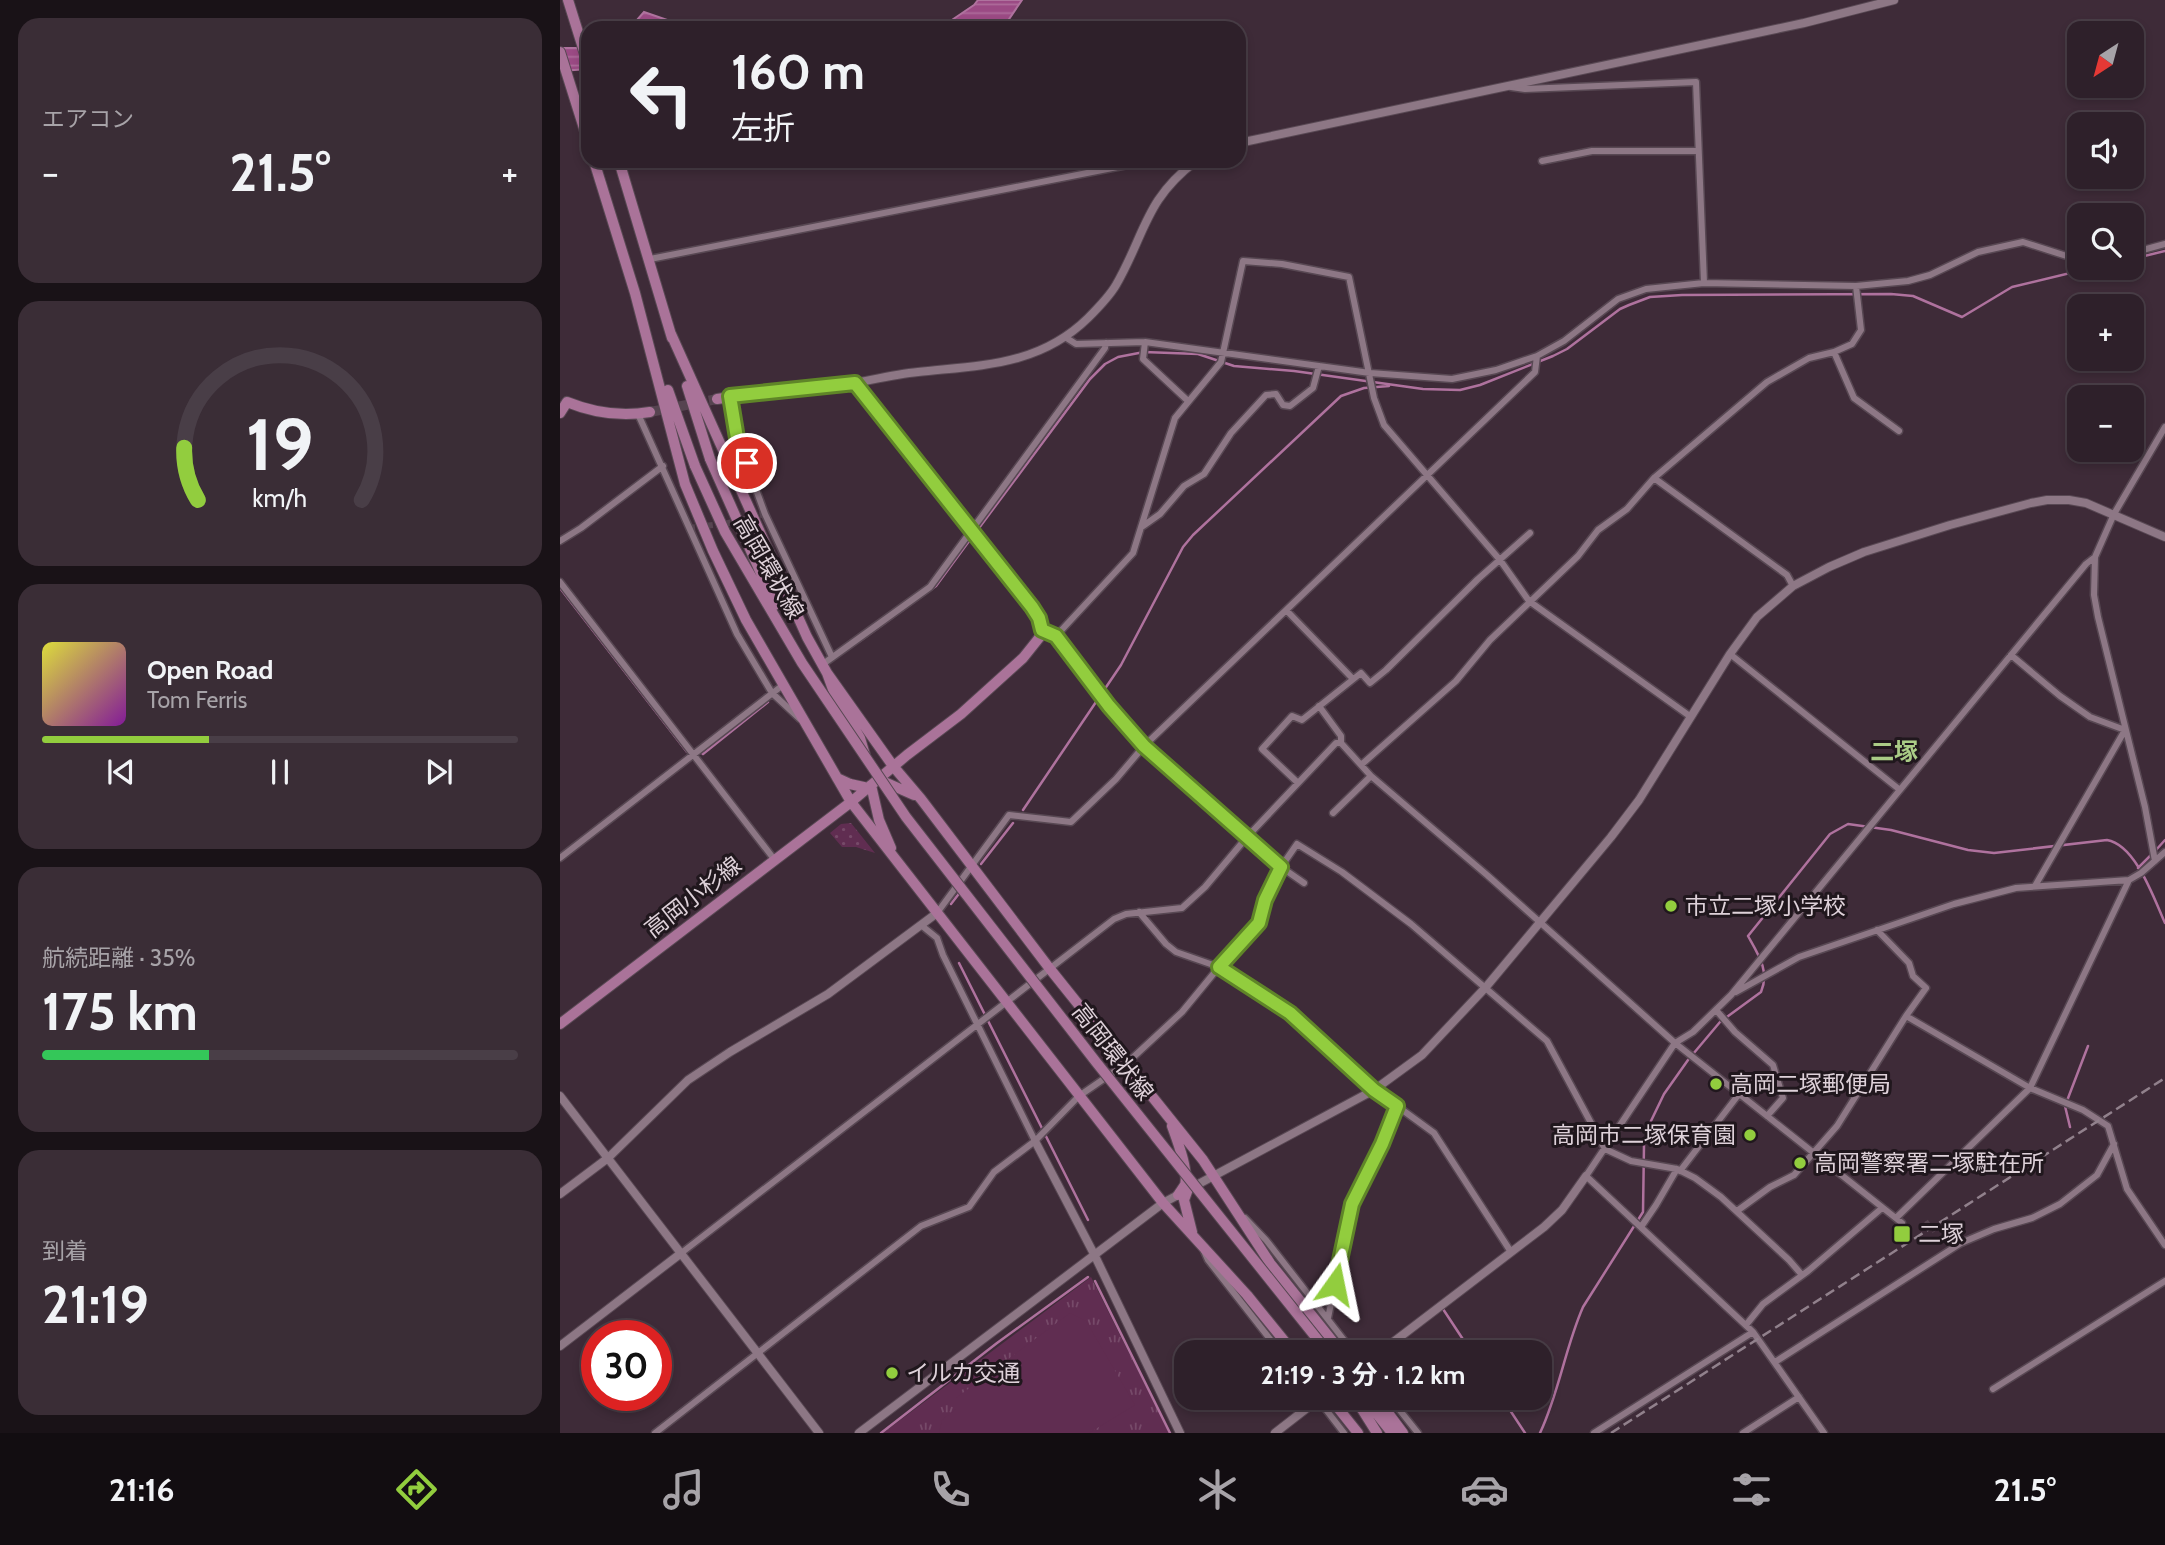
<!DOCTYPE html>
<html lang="ja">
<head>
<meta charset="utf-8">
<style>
	:root { --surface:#2e202a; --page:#3a2d36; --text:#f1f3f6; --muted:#a7a3a8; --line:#493e47; --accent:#92cd3e }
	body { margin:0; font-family:Cabin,"Noto Sans JP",sans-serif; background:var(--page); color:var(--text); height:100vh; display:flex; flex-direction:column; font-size:26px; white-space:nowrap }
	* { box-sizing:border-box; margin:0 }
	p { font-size:23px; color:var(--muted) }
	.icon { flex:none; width:38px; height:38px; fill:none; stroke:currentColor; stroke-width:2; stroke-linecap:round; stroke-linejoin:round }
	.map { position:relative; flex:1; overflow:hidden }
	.panel { display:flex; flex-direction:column; gap:18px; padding:18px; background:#191217; width:560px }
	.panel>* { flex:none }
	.top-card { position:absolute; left:21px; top:21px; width:665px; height:147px; border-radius:21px; box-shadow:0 4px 10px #0003,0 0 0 2px var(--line); background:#2e202a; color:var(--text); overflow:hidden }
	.needle { width:46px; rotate:216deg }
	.fabs { position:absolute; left:1507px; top:21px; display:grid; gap:14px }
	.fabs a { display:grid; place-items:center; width:77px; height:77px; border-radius:14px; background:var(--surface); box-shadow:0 4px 10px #0003,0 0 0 2px var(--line); font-size:35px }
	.speed { position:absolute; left:21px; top:1320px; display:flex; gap:14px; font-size:35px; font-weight:700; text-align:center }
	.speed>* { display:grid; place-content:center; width:91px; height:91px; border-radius:50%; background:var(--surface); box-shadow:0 4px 10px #0003,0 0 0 2px var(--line); line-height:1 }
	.speed .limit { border:10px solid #d22; background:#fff; color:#111 }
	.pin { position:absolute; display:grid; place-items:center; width:60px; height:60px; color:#fff; margin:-30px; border:4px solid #fff; border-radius:50%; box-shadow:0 2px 7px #0007 }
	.me { position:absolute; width:77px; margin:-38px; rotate:12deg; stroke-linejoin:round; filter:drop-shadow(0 0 5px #0008) }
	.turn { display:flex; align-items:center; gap:24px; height:147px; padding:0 35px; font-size:32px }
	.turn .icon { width:91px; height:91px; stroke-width:2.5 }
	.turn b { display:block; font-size:49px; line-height:60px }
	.big { font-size:52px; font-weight:700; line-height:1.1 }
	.panel .widget { flex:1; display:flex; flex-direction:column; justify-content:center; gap:10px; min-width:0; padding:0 24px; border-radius:21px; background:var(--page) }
	.panel .dial { align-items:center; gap:0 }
	.dial svg { height:182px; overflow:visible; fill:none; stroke:var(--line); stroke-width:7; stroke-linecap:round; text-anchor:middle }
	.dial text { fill:var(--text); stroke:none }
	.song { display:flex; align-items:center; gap:21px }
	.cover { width:84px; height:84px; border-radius:10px; background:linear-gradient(135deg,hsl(60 70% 55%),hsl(290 70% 35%)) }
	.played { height:7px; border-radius:4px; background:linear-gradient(90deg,var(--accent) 35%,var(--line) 35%) }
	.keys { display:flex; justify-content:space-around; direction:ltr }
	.heat { display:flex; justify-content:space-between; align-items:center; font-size:38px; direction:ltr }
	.charge { height:10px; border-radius:5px; background:linear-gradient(90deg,#34c759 35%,var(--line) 0) }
	.trip { position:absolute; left:614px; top:1340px; width:378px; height:70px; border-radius:21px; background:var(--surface); box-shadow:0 4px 10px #0003,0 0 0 2px var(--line); font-weight:700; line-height:70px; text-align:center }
	.tab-bar { display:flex; height:112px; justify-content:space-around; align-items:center; background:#120d11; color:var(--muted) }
	.tab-bar .icon { width:49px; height:49px }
	.tab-bar .selected { color:var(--accent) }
	.tab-bar b { font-size:32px; color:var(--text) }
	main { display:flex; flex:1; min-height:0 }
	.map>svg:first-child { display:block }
	.grass { fill:url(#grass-dots) }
	.park { fill:url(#park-tufts) }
	.garden { fill:#602d51 }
	.water { fill:url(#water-rules); stroke:#af729e; stroke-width:2 }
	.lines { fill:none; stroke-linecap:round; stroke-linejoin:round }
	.stream { stroke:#af729e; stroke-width:2.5 }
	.pedestrian-tunnel { stroke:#564450; stroke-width:4.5; stroke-dasharray:4.5 2; stroke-linecap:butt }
	.minor-tunnel { stroke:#564450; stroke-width:6; stroke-dasharray:6 3; stroke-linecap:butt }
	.primary-tunnel { stroke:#564450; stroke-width:10; stroke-dasharray:10 5; stroke-linecap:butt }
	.minor-casing { stroke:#584853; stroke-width:9 }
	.tertiary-casing { stroke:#584853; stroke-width:10 }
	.primary-casing { stroke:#584853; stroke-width:12 }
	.minor { stroke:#8d7785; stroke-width:6 }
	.tertiary { stroke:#8d7785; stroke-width:8 }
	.primary { stroke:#aa7399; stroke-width:10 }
	.rail { stroke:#91818c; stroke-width:2.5; stroke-dasharray:10 5; stroke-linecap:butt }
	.primary-bridge-casing { stroke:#584853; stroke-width:12; stroke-linecap:butt }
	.primary-bridge { stroke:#aa7399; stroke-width:10 }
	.route-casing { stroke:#5f8528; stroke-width:18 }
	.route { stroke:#92cd3e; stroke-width:12 }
	.poi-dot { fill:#92cd3e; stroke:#20171d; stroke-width:2.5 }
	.labels { text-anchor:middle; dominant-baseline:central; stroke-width:6; stroke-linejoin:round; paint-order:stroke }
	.street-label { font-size:23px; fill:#ded1d9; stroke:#20171d }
	.poi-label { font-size:23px; fill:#ded1d9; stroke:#20171d; text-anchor:start }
	.neighbourhood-label { font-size:24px; font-weight:bold; fill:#aacc86; stroke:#20171d }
</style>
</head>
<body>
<main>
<section class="panel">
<div class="widget"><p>エアコン</p>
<div class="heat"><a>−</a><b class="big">21.5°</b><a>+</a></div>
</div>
<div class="widget dial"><svg viewBox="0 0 100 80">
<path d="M14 69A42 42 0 1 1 86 69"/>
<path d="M14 69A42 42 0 0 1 8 46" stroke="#92cd3e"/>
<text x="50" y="56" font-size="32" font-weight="700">19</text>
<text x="50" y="72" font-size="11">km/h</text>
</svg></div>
<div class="widget">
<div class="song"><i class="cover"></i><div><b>Open Road</b><p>Tom Ferris</p></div></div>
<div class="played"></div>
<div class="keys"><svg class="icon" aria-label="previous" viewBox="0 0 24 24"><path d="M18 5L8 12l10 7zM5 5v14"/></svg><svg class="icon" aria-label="pause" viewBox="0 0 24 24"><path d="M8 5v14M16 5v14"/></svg><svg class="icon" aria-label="next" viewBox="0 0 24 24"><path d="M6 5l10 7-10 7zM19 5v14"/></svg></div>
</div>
<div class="widget"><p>航続距離 · 35%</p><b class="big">175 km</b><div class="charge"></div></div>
<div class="widget"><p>到着</p><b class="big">21:19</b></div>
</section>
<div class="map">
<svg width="1605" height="1433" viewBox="0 0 1605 1433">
	<defs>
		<pattern id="grass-dots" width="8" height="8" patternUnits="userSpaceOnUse" patternTransform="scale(1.75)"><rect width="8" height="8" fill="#602d51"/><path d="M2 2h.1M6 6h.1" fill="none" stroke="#764a69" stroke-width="1.8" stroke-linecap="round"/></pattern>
		<pattern id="park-tufts" width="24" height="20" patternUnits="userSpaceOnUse" patternTransform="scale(1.75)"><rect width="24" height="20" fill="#602d51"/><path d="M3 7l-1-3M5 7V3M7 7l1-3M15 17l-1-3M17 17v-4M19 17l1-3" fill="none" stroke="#764a69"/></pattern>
		<pattern id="water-rules" width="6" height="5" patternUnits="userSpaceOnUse" patternTransform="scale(1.75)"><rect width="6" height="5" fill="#9b4a84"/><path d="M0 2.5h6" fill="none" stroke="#ad6b9a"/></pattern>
	</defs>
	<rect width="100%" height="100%" fill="#3e2b38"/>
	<path class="grass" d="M291,823l24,30 -19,-6h-14l-12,-14 11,-9z"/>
	<path class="park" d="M531,1277l78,156h-286z"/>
	<path class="garden" d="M510,1313l16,8 49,84 -46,28h-150l3,-13 14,-11v-11z"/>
	<path class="water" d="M418,0h44l-19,28h-35l-1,-3 -27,3 34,-23z
		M84,12l23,8 9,8h-46z
		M0,48h28v21l-28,2z"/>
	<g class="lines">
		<path class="stream" d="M1572,259l33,-8
			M416,532l114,-153 15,-15 13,-7 26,-5 54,2 36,12 60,5 129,18 37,1 20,-5 73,-29 14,-7 53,-40 9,-4 21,-8 32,-2 209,-1 22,2 49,21 50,-30 79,-19
			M0,588l127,164h3
			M300,641l76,-55 36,-49
			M140,751l3,3 65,-52
			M463,810l98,-145 62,-118 10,-12 148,-139 23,-8 25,-2
			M1596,850l9,-10
			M421,864l32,-41
			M1578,868l13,-13
			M391,904l10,-13
			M399,963l129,257
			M1510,1127l-5,-21 23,-60
			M535,1281l75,152
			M883,1309l29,44
			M942,1398l23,35
			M321,1433l116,-90 91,-66
			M980,1433c19,-40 25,-85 43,-126l60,-95 1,-67 6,-22 14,-29 24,-34 32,-38 41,-30c9,-21 -3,-38 -13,-56l82,-102 18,-10 43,6 77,20 26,3 113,-13c29,5 47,59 58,83"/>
		<path class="pedestrian-tunnel" d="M1366,1221l8,11"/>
		<path class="minor-tunnel" d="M129,528l39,-5 37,-9"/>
		<path class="primary-tunnel" d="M90,412l67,-13"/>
		<g class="minor-casing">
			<path id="minor" d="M951,87l14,2 171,-7 8,201
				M982,161l50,-10h106
				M1572,253l33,-9
				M90,259l498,-98
				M505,337l11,7 69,-2 225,31 82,6 44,-9 41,-14 27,-15 54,-42 28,-10 58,-6 152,3 52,-5 22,-6 48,-23 45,-10 56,18
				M585,342l-2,17 45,42
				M1274,352l20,46 45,33
				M170,396l7,42 28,76 67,143
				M78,414l99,220 35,59 28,26
				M1094,478l133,97 6,11
				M583,526l17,-12 24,-28 20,-12 27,-41 35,-38 10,-1 7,11 7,1 23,-18 6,-22
				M0,541l21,-13 82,-62
				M1535,557l-1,38 4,22 47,190 10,54
				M0,582l214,277
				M727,611l66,68
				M482,630l14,6 53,70 35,40 137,121 23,16
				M496,636l77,-83 42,-135 46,-56 22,-101 39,3 67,13 25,121 10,27 116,135 29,41 162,116
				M1170,654l170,136
				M1451,655l49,41 30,21 35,13 -90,156
				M263,664l107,-77 175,-239 1,-5
				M759,706l22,30v7
				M801,765l95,-84 34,-41 88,-84 20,-26 29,-21 27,-31 113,-96 42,-24 25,-6 18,-8 9,-14 -5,-44
				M737,782l-35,-33 30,-33 10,4 59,-47 9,10 16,-13 92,-91 52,-46
				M773,813l38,-37
				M0,858l223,-173
				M579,912l27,32 10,8 43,15 71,46 84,77 23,16 -15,38 -30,60 -24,114
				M377,913l72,-98 62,7 45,-43 28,-33 391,-374 2,-16
				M361,925l16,13 6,17 92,186
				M1176,992l63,-35 155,-53 62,-16 113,-8 12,-7 24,-21
				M1156,1010l19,22 38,33 10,33 -16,18
				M1346,1016l124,72 53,22 25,16 19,63 38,56
				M837,1106l37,27 77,119
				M1120,1171l59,-77
				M1177,1211l33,-24 24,-12 43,-49 69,-110 20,-28 -13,-12 -4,-13 -32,-33
				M685,1218l21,22 88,113
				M1336,1218l134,-130 99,-208
				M1081,1227l15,-22 21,-36
				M644,1251l4,9 73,93
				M120,1254l434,-335 12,-5 56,-6 23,-21 42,-50 89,-94h5l30,33 116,99 188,168 227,180
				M1186,1325l17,-21 45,-33 74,-63
				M1215,1362l186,-119 33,-14 38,-11 28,-14 37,-29 17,-31
				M1433,1389l172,-108
				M757,1398l27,35
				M830,1398l28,35
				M95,1433l266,-207 48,-19 25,-35 41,-31 44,-45 48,-33 55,-51 37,-45 40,-44 6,-23 16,-33 16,-23 45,28 69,52 136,117 58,108 26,12 46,8 18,9 26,19 68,63 13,15
				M1034,1433l159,-101
				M1183,1433l56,-36
				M1264,1433l-71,-101 -167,-156 89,-133 18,-11 38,-37 355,-431 9,-7 19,-43 51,-87"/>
		</g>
		<g class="tertiary-casing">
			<path id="tertiary" d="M679,143l565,-120 90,-23
				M295,383c21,-4 42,-9 63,-11 63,-7 121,-6 170,-54 10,-10 21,-21 28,-33 29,-50 29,-86 80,-124
				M0,1096l259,337
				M475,1141l59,113 86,179
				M0,1194l48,-36 80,-78 42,-28 98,-58 109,-81
				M0,1346l120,-92
				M819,1353l165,-126 18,-17 24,-34
				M299,1433l304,-230 211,-113 48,-35 64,-68 125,-150 28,-37 91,-146 27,-37 36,-31 36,-19 35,-15 86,-27 81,-22 16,-3h22l17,3 79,34
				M715,1433l45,-35"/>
		</g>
		<g class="primary-casing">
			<path id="primary" d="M8,0l20,64
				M0,52l28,89
				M34,161l41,132 50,191 28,67 33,69 105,182 312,401 84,92 47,58
				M59,161l53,177
				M111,334l136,303 20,36 8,22 25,43 5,17
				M127,386l23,73
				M108,390l27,76
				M0,413l7,-11c27,11 54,15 83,10
				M267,673l66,93 28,33 129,170 153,191 67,103 72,90
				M277,778l13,6 18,4
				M320,780l34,15
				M311,785l8,35 12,28
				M0,1024l291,-222 56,-47 54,-41 62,-56 16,-20 3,-8 -3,-12 -7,-11 -177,-224 -70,6 -68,10
				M612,1126c5,14 17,44 13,59 -1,1 -6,9 -7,10
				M628,1189l-4,11 8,32
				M770,1398l28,35
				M795,1398l22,35
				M804,1398l28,35
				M817,1398l26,35"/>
		</g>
		<use href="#minor" class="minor"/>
		<use href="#tertiary" class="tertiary"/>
		<use href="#primary" class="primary"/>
		<path class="rail" d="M1051,1433l554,-355"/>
		<g class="primary-bridge-casing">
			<path id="primary-bridge" d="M150,459l65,146
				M135,466l30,66 77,131 104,154 190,245 226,283"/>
		</g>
		<use href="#primary-bridge" class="primary-bridge"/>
	</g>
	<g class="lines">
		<g class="route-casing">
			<path id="route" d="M187,463l-10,-25 -7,-42 125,-13 177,224 7,11 3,12 14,6 53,70 35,40 137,121 -16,33 -6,23 -40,44 71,46 84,77 23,16 -15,38 -30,60 -17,80"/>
		</g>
		<use href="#route" class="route"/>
	</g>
	<g class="poi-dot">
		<circle cx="1111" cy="906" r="7"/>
		<circle cx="1156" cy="1084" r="7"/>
		<circle cx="1190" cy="1135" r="7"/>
		<circle cx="1240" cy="1163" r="7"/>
		<rect x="1333" y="1225" width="18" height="18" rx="3.5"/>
		<circle cx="332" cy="1373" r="7"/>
	</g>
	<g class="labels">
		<g class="street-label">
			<text transform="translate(209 567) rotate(60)">高岡環状線</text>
			<text transform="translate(133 897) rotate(-38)">高岡小杉線</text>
			<text transform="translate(553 1052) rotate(52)">高岡環状線</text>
		</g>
		<g class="poi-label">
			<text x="1125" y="906">市立二塚小学校</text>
			<text x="1170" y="1084">高岡二塚郵便局</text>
			<text x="1176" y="1135" text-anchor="end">高岡市二塚保育園</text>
			<text x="1254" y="1163">高岡警察署二塚駐在所</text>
			<text x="1358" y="1234">二塚</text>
			<text x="346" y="1373">イルカ交通</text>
		</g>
		<g class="neighbourhood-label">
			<text x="1334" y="751">二塚</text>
		</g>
	</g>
</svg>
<div class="fabs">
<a><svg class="needle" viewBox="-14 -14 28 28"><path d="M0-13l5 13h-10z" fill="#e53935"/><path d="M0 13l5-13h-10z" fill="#a7a3a8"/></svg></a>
<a><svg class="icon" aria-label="sound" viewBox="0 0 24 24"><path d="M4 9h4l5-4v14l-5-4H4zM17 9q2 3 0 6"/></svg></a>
<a><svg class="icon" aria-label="search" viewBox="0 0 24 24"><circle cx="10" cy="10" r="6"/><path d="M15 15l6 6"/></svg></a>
<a>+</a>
<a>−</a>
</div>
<div class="speed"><div class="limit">30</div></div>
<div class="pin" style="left:187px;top:463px;background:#d93025"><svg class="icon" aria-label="arrive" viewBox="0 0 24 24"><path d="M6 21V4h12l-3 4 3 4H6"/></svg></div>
<svg class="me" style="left:775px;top:1284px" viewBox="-20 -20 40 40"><path d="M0-17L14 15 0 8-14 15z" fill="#92cd3e" stroke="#fff" stroke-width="4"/></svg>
<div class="trip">21:19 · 3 分 · 1.2 km</div>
<div class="top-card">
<div class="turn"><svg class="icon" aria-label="left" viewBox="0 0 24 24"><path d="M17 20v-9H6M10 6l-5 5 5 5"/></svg><div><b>160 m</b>左折</div></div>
</div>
</div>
</main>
<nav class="tab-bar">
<b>21:16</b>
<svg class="icon selected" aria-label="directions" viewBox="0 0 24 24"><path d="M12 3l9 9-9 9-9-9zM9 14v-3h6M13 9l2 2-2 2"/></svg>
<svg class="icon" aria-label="music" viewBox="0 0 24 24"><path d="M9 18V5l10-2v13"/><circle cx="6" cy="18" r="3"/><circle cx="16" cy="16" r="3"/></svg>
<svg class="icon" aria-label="phone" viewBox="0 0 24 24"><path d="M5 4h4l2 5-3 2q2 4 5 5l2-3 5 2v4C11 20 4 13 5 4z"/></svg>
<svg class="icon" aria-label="climate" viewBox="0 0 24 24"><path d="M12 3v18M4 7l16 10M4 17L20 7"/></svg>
<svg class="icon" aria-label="car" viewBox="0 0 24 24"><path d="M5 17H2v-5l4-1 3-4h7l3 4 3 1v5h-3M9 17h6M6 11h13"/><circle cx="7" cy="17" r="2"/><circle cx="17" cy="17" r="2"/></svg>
<svg class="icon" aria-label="filters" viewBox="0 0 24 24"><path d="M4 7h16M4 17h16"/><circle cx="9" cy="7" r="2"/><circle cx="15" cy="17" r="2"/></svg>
<b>21.5°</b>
</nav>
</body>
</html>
